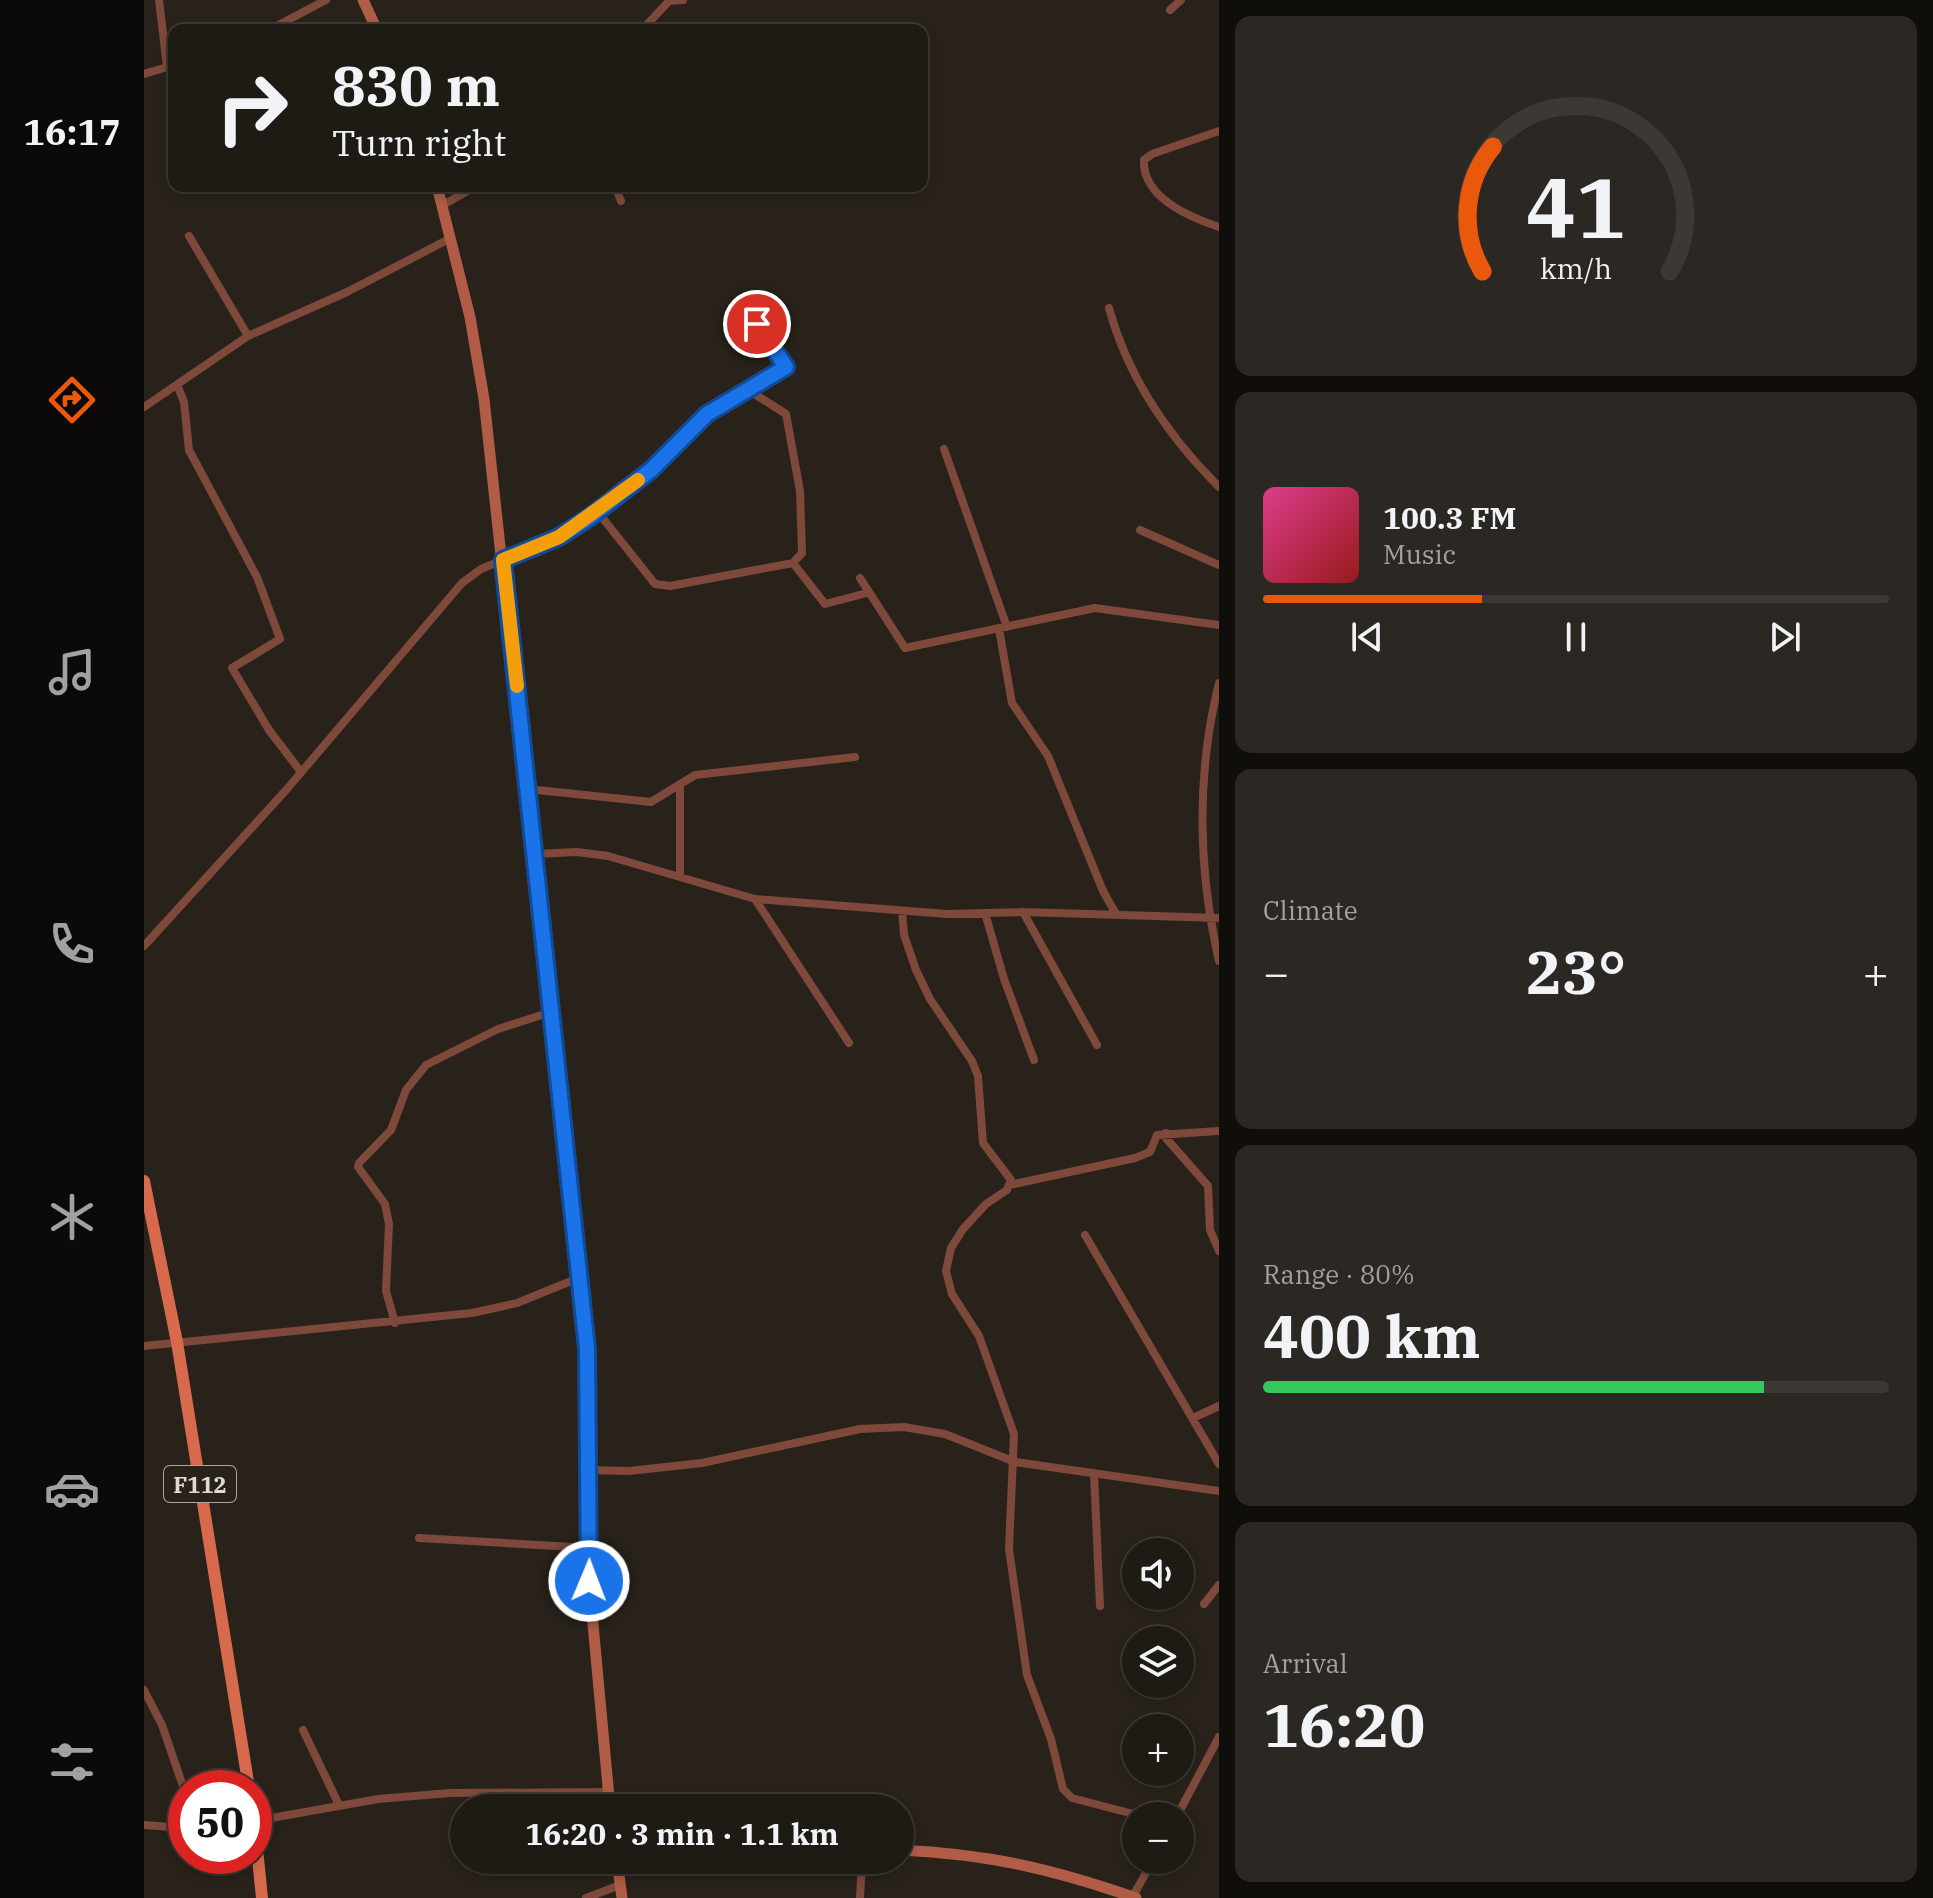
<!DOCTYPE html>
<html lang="en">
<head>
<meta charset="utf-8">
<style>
	:root { --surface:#1e1a14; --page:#2b2722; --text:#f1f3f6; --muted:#a1a1a0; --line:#3c3834; --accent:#ea580c }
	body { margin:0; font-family:"IBM Plex Serif",serif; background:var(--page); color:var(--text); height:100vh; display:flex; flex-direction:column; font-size:30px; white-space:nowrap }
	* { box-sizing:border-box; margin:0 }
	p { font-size:26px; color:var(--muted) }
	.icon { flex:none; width:44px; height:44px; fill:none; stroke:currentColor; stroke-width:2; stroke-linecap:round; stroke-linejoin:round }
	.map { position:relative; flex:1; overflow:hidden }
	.side { display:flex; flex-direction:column; gap:16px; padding:16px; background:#100e0b; width:714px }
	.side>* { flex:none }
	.guide { position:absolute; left:24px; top:24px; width:760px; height:168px; border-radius:16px; box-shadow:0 4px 12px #0003,0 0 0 2px var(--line); background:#1e1a14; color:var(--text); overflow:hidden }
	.buttons { position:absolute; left:978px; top:1538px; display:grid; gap:16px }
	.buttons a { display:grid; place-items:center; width:72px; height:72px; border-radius:50%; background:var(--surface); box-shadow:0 4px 12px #0003,0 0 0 2px var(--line); font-size:40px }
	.speed { position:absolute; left:24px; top:1770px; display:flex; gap:16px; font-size:40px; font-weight:700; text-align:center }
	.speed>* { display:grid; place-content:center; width:104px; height:104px; border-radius:50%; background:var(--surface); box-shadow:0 4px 12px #0003,0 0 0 2px var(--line); line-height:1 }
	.speed .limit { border:12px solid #d22; background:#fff; color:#111 }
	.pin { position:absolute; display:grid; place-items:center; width:68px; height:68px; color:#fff; margin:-34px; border:4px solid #fff; border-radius:50%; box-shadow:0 2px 8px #0007 }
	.me { position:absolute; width:88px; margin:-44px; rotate:1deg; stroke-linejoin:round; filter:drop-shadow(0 0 6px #0008) }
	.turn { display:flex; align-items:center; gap:28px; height:168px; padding:0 32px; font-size:36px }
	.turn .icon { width:104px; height:104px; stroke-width:2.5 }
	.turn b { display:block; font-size:56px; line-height:68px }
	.big { font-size:60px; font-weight:700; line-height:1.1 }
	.side .widget { flex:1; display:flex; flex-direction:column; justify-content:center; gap:12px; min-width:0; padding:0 28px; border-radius:16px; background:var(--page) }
	.side .dial { align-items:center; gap:0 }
	.dial svg { height:208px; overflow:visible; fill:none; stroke:var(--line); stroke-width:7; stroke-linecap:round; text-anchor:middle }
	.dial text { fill:var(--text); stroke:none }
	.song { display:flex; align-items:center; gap:24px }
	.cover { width:96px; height:96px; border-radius:12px; background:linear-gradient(135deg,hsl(330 70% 55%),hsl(0 70% 35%)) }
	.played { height:8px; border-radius:4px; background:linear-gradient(90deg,var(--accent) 35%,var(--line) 35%) }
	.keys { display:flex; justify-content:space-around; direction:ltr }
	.heat { display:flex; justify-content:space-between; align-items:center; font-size:44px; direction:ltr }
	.charge { height:12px; border-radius:6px; background:linear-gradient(90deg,#34c759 80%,var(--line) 0) }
	.trip { position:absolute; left:306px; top:1794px; width:464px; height:80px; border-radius:40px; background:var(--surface); box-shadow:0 4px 12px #0003,0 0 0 2px var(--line); font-weight:700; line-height:80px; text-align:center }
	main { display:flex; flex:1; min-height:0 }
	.tab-bar { display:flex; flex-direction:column; width:144px; justify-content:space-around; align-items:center; background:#0c0a08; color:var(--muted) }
	.tab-bar .icon { width:56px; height:56px }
	.tab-bar .active { color:var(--accent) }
	.tab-bar b { font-size:36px; color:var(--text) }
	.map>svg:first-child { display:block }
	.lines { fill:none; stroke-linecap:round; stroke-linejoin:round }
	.street { stroke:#7e493b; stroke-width:8 }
	.secondary { stroke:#b05c46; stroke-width:11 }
	.primary { stroke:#d76a4d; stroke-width:12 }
	.route-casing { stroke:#114b97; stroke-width:20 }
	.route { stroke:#1a73e8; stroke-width:14 }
	.slow { stroke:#f59e0b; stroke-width:14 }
	.labels { text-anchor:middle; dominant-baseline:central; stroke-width:6; stroke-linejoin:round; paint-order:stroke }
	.shield { fill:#28221a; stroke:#a7a39d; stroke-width:2 }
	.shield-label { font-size:22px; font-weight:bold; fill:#dedad5 }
</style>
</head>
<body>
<main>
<nav class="tab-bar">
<b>16:17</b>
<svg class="icon active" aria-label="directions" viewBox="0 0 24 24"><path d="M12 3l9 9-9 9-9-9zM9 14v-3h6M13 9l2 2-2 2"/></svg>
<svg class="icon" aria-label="music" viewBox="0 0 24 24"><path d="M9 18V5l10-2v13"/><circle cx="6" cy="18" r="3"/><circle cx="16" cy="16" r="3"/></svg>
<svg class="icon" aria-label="phone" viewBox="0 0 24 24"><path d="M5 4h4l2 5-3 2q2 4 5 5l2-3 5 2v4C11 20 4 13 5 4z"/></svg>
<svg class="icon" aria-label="climate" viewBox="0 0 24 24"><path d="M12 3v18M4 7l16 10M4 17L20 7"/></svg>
<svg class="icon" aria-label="car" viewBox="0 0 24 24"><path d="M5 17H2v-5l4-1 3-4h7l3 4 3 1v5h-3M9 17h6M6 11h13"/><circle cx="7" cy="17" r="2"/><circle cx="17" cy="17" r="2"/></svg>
<svg class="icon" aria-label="filters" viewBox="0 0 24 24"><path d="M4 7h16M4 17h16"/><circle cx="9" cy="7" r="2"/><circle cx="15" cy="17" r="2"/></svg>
</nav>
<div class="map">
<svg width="1075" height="1898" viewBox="0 0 1075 1898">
	<rect width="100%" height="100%" fill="#28221a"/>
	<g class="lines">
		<path class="street" d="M15,0l8,67
			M1026,10l11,-10
			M125,30l57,-30
			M498,30l27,-29 14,-1
			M0,74l30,-9
			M1075,131l-67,23 -8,6c-2,37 45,57 75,67
			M471,186l6,15
			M299,205l33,-19
			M45,236l59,100
			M965,308c19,70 59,128 110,179
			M34,387l6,15 5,48 68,127 23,62 -48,29 37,62 32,42
			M0,407l104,-71 99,-44 104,-54
			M800,449l63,178
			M453,511l58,73 15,2 123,-23 9,-10 -2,-62 -14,-77 -38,-24
			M996,530l79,35
			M649,563l32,41 42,-11
			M716,578l45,70 190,-40 124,17
			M855,629l13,74 36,53 55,135 13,23
			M1075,683c-23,91 -21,187 0,278
			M384,789l123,13 44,-27 160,-18
			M391,854l42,-2 31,4 147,43 192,15 76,-2 196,6
			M536,877v-90
			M611,899l94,144
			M758,911l2,24 12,35 14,29 42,62 6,15 5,67 28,37 -4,10 -21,14 -23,25 -12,19 -5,23 6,23 27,42 35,98 -5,115 18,126 24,64 12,50 9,9 69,18
			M879,912l74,133
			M841,913l19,66 30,81
			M0,946l143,-157 175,-206 19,-14 78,-32 31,-20 61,-47 56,-56 79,-47 -29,-43
			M1022,1133v5l42,48 2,44 9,21
			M866,1185l125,-27 15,-6 7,-17 62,-4
			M941,1235l134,229
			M251,1323l-9,-32 3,-67 -4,-20 -27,-37 1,-4 32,-33 15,-40 20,-25 72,-36 53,-17
			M0,1346l328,-33 45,-10 64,-26
			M1049,1418l26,-12
			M446,1470l39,1 73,-8 158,-34 44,-2 41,7 70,28 204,29
			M950,1474l6,132
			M275,1538l171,10
			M1060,1604l15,-19
			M0,1690l18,35 24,70
			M159,1730l36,75
			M1033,1816l42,-79
			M110,1821l124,-22 72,-6 158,-1
			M0,1825l42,3
			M442,1898l34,-13
			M716,1898l2,-38
			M988,1898l21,-38"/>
		<path class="secondary" d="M219,0l14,30
			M293,186l33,131 14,82 103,950 2,232 21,227
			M756,1850c88,4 153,19 236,48
			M473,1860l5,38"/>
		<path class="primary" d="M0,1181l33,161 72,446
			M110,1819l8,79"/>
	</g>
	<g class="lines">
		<g class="route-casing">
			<path id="route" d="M445,1581l-2,-232 -84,-789 56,-23 31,-20 61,-47 56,-56 79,-47 -29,-43"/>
		</g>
		<use href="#route" class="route"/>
		<path class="slow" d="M373,686l-14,-126 56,-23 79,-57"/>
	</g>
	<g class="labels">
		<rect class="shield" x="20" y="1466" width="72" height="36" rx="6"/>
		<g class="shield-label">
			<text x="56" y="1484">F112</text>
		</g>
	</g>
</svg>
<div class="buttons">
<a><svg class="icon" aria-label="sound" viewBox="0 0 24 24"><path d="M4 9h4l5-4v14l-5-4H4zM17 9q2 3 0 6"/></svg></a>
<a><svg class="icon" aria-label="layers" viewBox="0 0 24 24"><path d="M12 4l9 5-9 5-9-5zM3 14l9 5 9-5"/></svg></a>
<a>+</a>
<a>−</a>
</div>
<div class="speed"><div class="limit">50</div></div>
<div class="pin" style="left:613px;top:324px;background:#d93025"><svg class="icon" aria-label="arrive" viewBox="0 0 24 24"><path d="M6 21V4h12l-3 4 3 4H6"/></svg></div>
<svg class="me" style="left:445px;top:1581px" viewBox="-20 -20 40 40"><circle r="17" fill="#1a73e8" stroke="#fff" stroke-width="3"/><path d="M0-11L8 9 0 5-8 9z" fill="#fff"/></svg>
<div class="trip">16:20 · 3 min · 1.1 km</div>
<div class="guide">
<div class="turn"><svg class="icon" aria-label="right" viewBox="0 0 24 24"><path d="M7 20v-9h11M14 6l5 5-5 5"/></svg><div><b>830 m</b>Turn right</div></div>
</div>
</div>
<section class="side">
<div class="widget dial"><svg viewBox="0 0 100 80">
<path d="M14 69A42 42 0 1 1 86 69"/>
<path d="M14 69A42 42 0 0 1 18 21" stroke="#ea580c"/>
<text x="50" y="56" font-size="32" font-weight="700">41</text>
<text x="50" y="72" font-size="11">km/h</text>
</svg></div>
<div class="widget">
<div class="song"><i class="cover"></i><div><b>100.3 FM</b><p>Music</p></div></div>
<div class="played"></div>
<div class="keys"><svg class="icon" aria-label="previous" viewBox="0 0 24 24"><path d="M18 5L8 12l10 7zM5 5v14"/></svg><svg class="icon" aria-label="pause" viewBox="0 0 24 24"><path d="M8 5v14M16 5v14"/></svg><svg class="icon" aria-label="next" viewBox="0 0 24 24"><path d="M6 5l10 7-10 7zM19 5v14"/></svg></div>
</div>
<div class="widget"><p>Climate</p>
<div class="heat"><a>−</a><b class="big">23°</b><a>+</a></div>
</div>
<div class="widget"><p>Range · 80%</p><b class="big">400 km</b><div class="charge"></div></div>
<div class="widget"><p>Arrival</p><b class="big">16:20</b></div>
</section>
</main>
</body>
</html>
